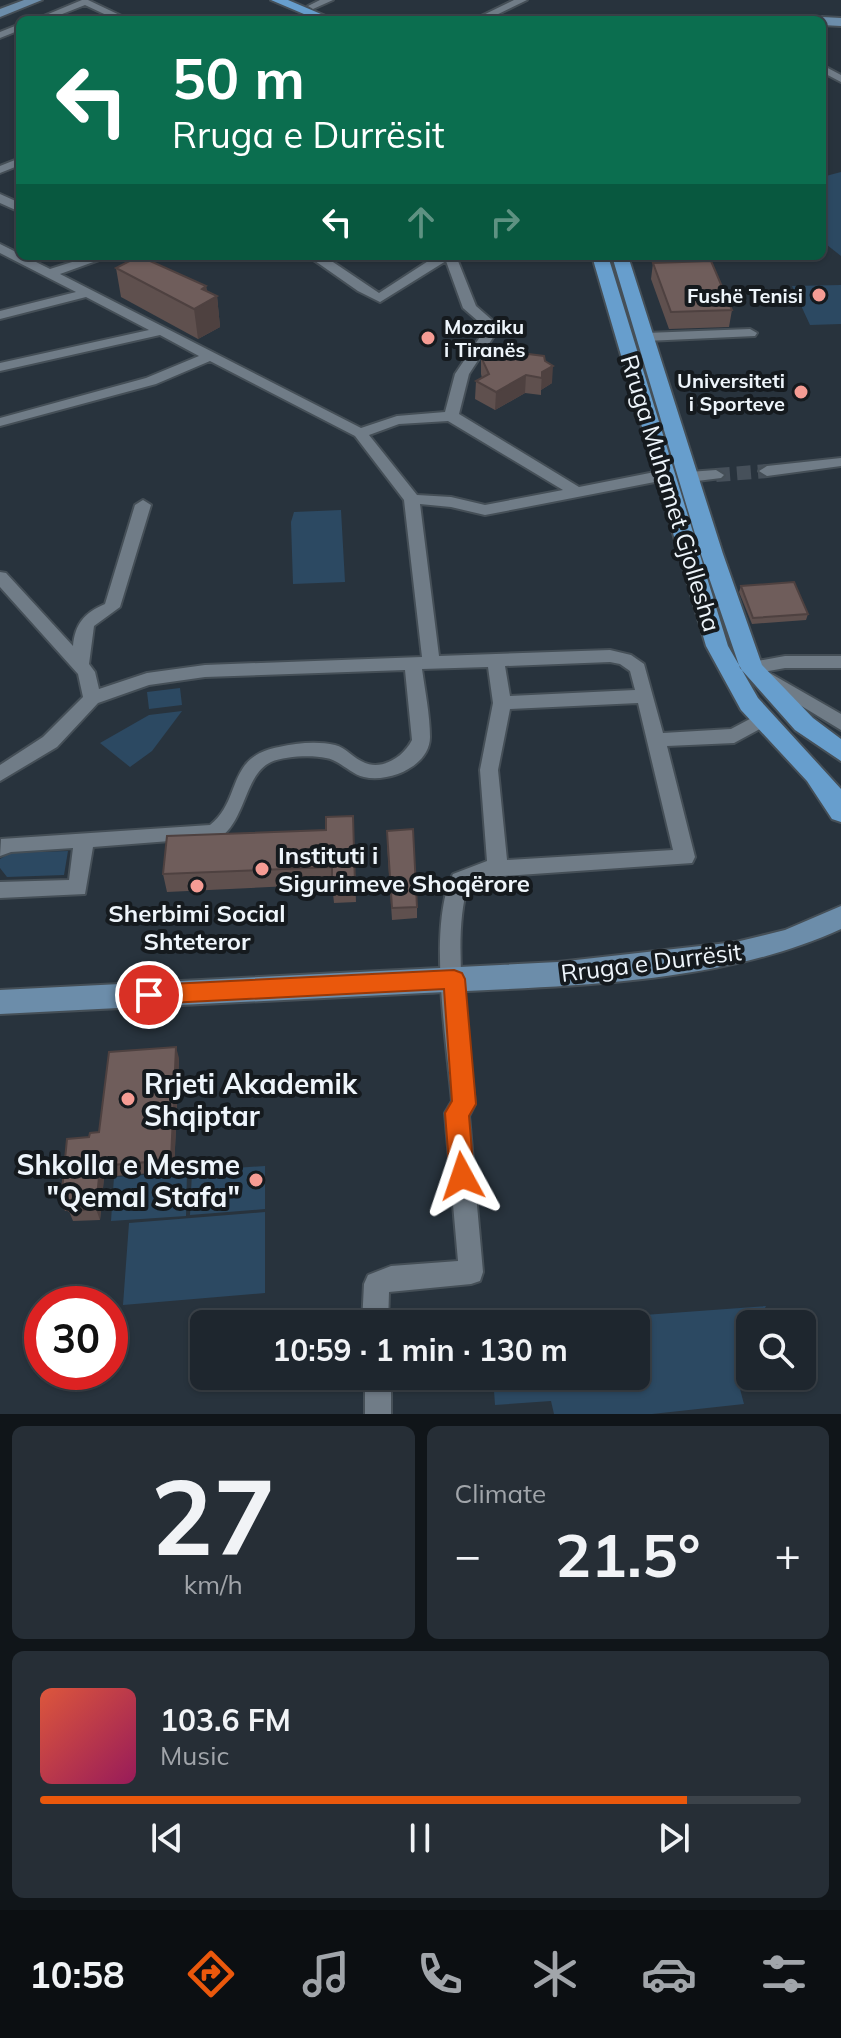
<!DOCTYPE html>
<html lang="en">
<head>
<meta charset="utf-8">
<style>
	:root { --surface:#1e262e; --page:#262e36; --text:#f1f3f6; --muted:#a1a5aa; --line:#3c434a; --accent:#ea580c }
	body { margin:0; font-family:Mulish,sans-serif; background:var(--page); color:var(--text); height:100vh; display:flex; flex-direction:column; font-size:30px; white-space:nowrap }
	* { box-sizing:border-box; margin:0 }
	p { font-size:26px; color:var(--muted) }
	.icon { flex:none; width:44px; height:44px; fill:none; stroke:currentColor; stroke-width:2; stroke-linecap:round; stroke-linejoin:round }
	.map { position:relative; height:1414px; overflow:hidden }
	.panel { display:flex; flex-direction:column; gap:12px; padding:12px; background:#101519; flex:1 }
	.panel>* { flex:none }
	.guide { position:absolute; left:16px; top:16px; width:810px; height:244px; border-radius:12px; box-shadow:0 2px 6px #0004,0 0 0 2px var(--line); background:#0b6e4f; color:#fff; overflow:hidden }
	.fabs { position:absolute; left:736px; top:1310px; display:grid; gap:16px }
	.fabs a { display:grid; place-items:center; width:80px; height:80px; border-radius:12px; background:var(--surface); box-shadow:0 2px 6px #0004,0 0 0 2px var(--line); font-size:40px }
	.speed { position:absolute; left:24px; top:1286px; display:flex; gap:16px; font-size:40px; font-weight:700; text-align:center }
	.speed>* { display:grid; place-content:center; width:104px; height:104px; border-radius:50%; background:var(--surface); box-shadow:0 2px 6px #0004,0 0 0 2px var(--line); line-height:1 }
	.speed .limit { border:12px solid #d22; background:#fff; color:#111 }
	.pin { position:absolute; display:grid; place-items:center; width:68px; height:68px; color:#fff; margin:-34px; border:4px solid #fff; border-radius:50%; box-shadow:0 2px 8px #0007 }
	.me { position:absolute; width:88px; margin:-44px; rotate:355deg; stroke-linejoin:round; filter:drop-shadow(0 0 6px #0008) }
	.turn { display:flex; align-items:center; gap:28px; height:168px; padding:0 24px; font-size:36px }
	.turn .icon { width:104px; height:104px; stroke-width:2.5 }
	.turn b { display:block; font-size:56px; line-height:68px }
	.lanes { display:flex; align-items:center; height:76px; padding:0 24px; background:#0003; justify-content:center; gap:40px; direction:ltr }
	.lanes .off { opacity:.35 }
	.big { font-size:60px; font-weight:700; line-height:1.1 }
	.panel .widget { flex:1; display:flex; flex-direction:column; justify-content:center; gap:12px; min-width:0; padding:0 28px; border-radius:12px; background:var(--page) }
	.panel .dial { align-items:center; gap:0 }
	.dial b { font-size:104px; line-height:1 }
	.song { display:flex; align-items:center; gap:24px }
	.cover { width:96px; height:96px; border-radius:12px; background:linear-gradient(135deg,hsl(10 70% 55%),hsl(330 70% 35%)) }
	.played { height:8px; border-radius:4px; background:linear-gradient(90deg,var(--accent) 85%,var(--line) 85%) }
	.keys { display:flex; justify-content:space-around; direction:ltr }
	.heat { display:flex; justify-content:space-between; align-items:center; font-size:44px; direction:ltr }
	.panel .tiles { flex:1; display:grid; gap:12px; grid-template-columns:1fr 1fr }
	.widget:last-child { grid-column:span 2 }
	.trip { position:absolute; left:190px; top:1310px; width:460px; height:80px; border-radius:12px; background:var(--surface); box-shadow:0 2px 6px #0004,0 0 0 2px var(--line); font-weight:700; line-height:80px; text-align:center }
	.tabs { display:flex; height:128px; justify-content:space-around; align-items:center; background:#0c0f12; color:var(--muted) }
	.tabs .icon { width:56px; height:56px }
	.tabs .on { color:var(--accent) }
	.tabs b { font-size:36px; color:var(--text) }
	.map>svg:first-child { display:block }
	.green { fill:#2c4962 }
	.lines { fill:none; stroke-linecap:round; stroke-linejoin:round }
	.street-tunnel { stroke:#46505a; stroke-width:14; stroke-dasharray:14 7; stroke-linecap:butt }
	.street-casing { stroke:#454f57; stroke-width:4 }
	.secondary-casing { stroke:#454f57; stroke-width:4 }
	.primary-casing { stroke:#454f57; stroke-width:4 }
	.street { fill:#707c87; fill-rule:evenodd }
	.secondary { fill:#6c8daa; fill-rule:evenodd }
	.primary { fill:#679ecd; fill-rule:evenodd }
	.wall { fill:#5f504e }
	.shaded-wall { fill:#4e4140 }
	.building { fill:#6f5d5b; stroke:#4e4140; stroke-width:2 }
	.route { fill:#ea580c; stroke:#983908; stroke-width:2 }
	.poi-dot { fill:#f59c94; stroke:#151a1e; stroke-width:3 }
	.labels { text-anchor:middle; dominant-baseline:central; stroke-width:8; stroke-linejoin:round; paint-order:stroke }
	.far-poi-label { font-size:20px; font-weight:bold; fill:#eef5fb; stroke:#151a1e; text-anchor:end }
	.street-label { font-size:24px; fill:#eef5fb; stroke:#151a1e }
	.poi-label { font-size:24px; font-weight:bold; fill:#eef5fb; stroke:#151a1e; text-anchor:start }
	.near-poi-label { font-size:28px; font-weight:bold; fill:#eef5fb; stroke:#151a1e; text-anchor:start }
</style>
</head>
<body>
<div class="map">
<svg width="841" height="1414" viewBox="0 0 841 1414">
	<rect width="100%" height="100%" fill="#28333d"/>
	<path class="green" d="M841,172v84l-19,-15v-64z
		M841,285v39l-31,1 -18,-39z
		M341,510l4,72 -52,2 -2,-62 3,-10z
		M180,688l2,17 -33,4 -2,-17z
		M182,711l-30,40 -22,16 -30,-24 49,-28z
		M68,851l-4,24 -57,2 -7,-9v-9l10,-6z
		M265,1166v43l-75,6 2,-44z
		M187,1172l-1,44 -75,5 3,-44z
		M265,1212v81l-142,12 6,-82z
		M766,1306l-9,18h-7v15l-15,31 9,34 -92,10h-98l-3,-13 -56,4 -2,-29h143v-52h-115z"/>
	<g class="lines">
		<path class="street-tunnel" d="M716,475l51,-4"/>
		<g class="street-casing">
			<path id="street" d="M82,0h6l42,20h-13l-32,-15 -38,15h-13z
				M320,0h13l-20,9 -5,-3z
				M514,0h13l-41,20h-13z
				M20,24v6l-20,8v-6z
				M822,65l19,10v7l-19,-10z
				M20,158v7l-20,8v-7z
				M0,194l20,9v9l-20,-9z
				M0,244l50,25 41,-13h19l-50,18 301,154 36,-12 48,-4 10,-38 31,-46 -23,-20 -17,-47 -66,41 -22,-11 -50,-35 19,2 52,35 57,-37h20l20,50 24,21 -31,47 -10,40 120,73 86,-17 8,5 -8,5 -180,35 -34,-8 -31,-3 19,152 171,-6 21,5 13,9 19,69 68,-4 32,-17 9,7 -3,5 -35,19 -67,3 28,111 -3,6 -203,14 -21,8c-18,58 1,158 7,219l-6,12 14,156 -3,9 -9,3 -82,8 -1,32h-26l2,-40 4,-9 23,-9 67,-5 -13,-148 7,-12c-5,-57 -25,-176 1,-227l34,-13 -7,-91 13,-67 -5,-36 -66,2c3,22 8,46 8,68 0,29 -41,46 -66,40 -14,-3 -24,-17 -38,-19 -14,-3 -41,-2 -55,4 -26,12 -25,56 -50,75l-128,10 -8,47 -85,4v-16l69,-2 4,-32 -62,4 -11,4 1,-17 209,-14c33,-26 15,-68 69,-78 17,-4 39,-6 56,-2 11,3 16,11 26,16 19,11 42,-3 51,-21l-7,-70 -200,7 -56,8 -51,18 -41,44 -57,34v-16l43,-28 40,-40 -5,-23 -78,-87v-15l6,1 67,73c2,-22 11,-33 32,-42l30,-99 8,-5 8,5 -31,102 -26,19 -5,38 6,8 4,17 48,-16 58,-8 217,-8 -18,-157 -49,-64 -145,-75 -54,23 -156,42v-8l146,-40 53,-22 -39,-21 -160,36v-8l149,-33 -63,-33 -86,22v-8l76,-19 -76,-39zM448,421l115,69 -78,15 -34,-8 -34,-2 -48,-60 30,-11zM610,662l10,2 10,7 5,19 -125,6 -5,-30zM638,703l35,147 -166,10 -9,-90 12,-61z
				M750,329l7,4 -2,3 -109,5 -7,-4 7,-4z
				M841,458v8l-74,10 -8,-5 8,-5z
				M716,470l8,5 -3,3 -32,4 -8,-5 8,-5z
				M785,656h56v12h-56l-33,6 -9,-6 9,-6z
				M768,672l73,42v16l-79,-48 -3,-4 3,-4z
				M365,1376h26v38h-26z"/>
		</g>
		<g class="secondary-casing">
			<path id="secondary" d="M24,0h18l-42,17v-8z
				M822,17l19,1v8l-19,-1v-5h-6z
				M841,906v23c-124,57 -282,57 -417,64 -141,7 -283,14 -424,21v-24l558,-28 178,-20 49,-12z"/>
		</g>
		<g class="primary-casing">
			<path id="primary" d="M271,0h17l47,20h-17z
				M592,256h16l120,390 30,52 83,91v33l-9,-3 -25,-38 -66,-71 -35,-64z
				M612,256h16l95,298 39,111 51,53 28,21v22l-46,-31 -55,-62 -39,-114z"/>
		</g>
		<use href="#street" class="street"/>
		<use href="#secondary" class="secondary"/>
		<use href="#primary" class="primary"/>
	</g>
	<path class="wall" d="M653,263l79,47 -3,17 -60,2 -18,-50z
		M116,268l90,18 1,6 10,4 3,31 -22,12 -77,-42z
		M481,357l64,4 7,22 -11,7v5l-16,-2 -30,17 -20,-11 1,-18 6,-3 -1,-4z
		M741,586l67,28 -2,6 -54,4 -13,-32z
		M353,816l3,86 -22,1 -2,-19 -165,8 -4,-18 163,-44z
		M387,843l30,64v11l-25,2z
		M179,1058l-5,113 -70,6 -4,43 -27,1 -4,-10h-4l-4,-10 28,-64 10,-5z"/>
	<path class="shaded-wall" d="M206,286l2,15 9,-5 3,31 -22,12 -4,-30 8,-20z
		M553,366l-1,17 -11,7 1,-18z
		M526,375l-1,18 -30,17 1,-18z
		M176,1047l3,11 -5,113 -3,-11z
		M100,1166l4,11 -4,43 -4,-11z"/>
	<path class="building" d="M139,256l67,30 -4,3 15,7 -23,13 -78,-41z
		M711,261l21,49 -61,2 -18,-49z
		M503,351l41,5 1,5 8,5 -11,6v6l-16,-3 -30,17 -20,-11 13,-7 -8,-17z
		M794,582l14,32 -55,4 -12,-32z
		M353,816l2,69 -23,1v-19l-169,7 4,-38 159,-6v-13z
		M413,829l4,78 -25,1 -5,-77z
		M176,1047l-5,113 -71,6 -4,43 -27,2 3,-11 -11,1 6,-62 22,-2 1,-4 9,-1 10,-80z"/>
	<path class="route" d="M454,970l8,3 3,6 11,125 -7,12 5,60 -3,8 -9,4 -8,-4 -4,-8 -5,-63 7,-12 -8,-112 -295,15 -8,-3 -3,-6 3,-7 8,-3z"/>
	<g class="poi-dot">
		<circle cx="819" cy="295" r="8"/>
		<circle cx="428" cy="338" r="8"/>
		<circle cx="801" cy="392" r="8"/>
		<circle cx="262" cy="869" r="8"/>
		<circle cx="197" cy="886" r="8"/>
		<circle cx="128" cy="1099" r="8"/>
		<circle cx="256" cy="1180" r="8"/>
	</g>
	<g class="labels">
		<g class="far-poi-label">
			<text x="803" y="295">Fushë Tenisi</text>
			<text x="444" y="326" text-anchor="start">Mozaiku<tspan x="444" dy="23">i Tiranës</tspan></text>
			<text x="785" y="380">Universiteti<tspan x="785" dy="23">i Sporteve</tspan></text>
		</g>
		<g class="street-label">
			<text transform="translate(671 493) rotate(73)">Rruga Muhamet Gjollesha</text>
			<text transform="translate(651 962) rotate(-7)">Rruga e Durrësit</text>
		</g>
		<g class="poi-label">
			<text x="278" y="855">Instituti i<tspan x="278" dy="28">Sigurimeve Shoqërore</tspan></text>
			<text x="197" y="913" text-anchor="middle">Sherbimi Social<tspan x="197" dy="28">Shteteror</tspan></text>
		</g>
		<g class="near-poi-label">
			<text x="144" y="1083">Rrjeti Akademik<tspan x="144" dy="32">Shqiptar</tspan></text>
			<text x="240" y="1164" text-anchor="end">Shkolla e Mesme<tspan x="240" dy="32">"Qemal Stafa"</tspan></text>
		</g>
	</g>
</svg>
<div class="fabs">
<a><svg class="icon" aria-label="search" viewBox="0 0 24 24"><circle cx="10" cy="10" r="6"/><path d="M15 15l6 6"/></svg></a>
</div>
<div class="speed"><div class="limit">30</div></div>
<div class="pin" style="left:149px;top:995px;background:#d93025"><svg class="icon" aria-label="arrive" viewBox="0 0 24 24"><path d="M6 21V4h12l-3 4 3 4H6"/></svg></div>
<svg class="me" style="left:462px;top:1176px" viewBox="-20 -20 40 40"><path d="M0-17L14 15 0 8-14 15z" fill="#ea580c" stroke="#fff" stroke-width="4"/></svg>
<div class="trip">10:59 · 1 min · 130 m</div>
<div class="guide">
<div class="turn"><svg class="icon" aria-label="left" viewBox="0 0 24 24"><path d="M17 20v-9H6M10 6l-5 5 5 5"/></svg><div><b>50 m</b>Rruga e Durrësit</div></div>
<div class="lanes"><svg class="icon" aria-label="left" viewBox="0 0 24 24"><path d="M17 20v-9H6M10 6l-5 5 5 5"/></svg><svg class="icon off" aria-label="ahead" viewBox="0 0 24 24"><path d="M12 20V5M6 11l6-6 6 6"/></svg><svg class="icon off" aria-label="right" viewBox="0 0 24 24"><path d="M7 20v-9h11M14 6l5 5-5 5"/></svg></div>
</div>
</div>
<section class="panel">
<div class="tiles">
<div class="widget dial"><b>27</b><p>km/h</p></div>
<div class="widget"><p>Climate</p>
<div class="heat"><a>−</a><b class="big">21.5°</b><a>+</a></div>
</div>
<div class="widget">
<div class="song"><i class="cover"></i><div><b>103.6 FM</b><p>Music</p></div></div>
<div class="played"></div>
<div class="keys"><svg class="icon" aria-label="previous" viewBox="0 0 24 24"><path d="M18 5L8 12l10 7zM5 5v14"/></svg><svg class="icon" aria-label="pause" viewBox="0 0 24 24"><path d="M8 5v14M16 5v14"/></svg><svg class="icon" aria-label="next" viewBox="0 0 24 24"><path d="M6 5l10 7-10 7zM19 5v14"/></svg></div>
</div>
</div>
</section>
<nav class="tabs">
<b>10:58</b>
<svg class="icon on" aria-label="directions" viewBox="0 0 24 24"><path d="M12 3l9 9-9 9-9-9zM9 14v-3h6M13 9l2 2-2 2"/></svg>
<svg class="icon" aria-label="music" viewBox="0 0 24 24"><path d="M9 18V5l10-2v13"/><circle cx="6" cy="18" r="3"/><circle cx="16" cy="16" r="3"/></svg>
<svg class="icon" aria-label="phone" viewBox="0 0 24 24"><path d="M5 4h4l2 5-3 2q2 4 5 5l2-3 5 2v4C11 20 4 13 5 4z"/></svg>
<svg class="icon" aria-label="climate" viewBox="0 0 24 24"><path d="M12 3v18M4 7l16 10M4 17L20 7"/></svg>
<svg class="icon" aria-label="car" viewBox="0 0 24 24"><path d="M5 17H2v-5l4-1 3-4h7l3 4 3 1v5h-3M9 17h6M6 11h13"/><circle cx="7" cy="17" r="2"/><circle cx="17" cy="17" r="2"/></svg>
<svg class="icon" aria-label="filters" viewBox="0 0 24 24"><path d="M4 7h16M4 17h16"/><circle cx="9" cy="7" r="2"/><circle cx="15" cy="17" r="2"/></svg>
</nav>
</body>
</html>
